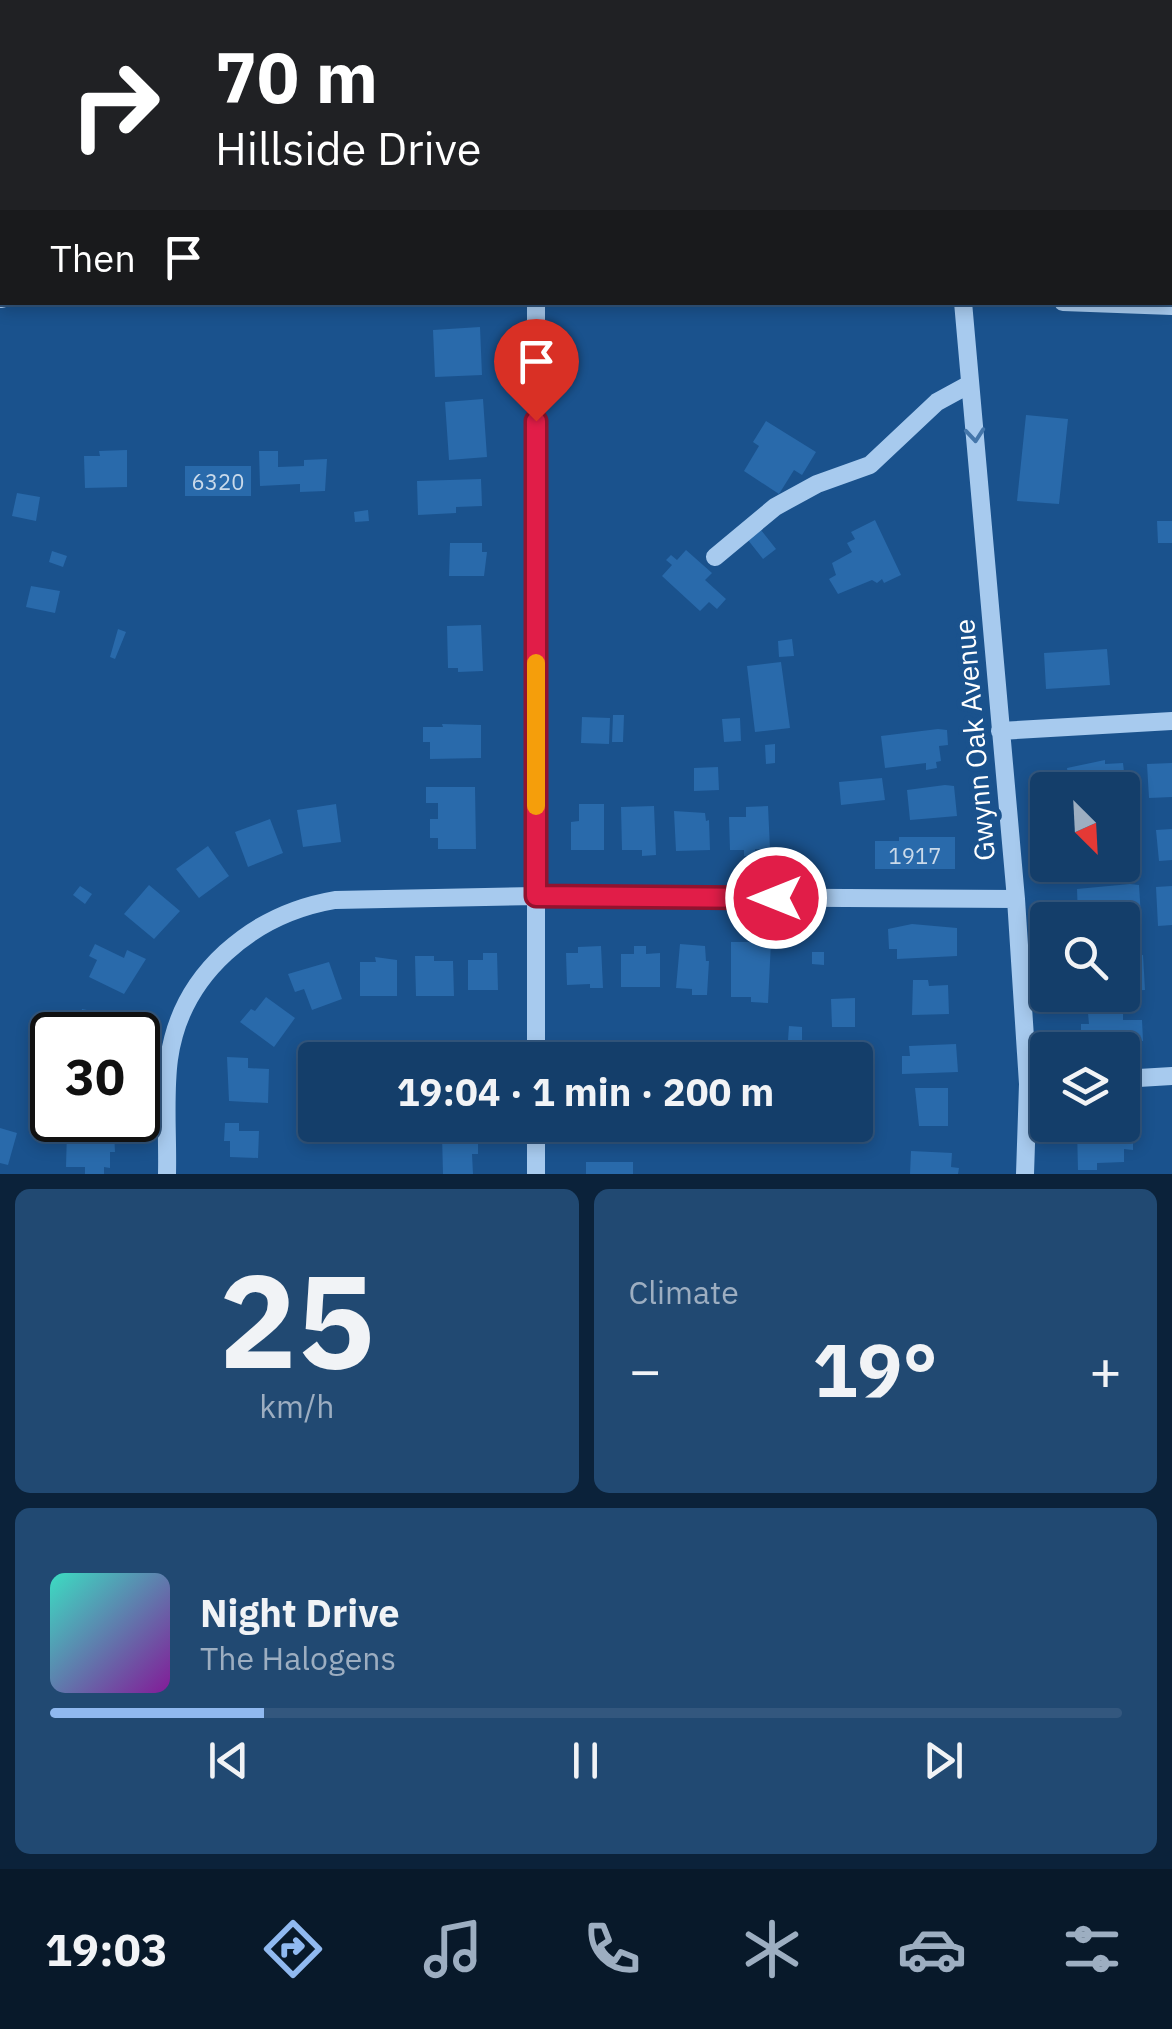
<!DOCTYPE html>
<html lang="en">
<head>
<meta charset="utf-8">
<style>
	:root { --surface:#143e6a; --page:#214972; --text:#f1f3f6; --muted:#9daec1; --line:#33577e; --accent:#90b9f0 }
	body { margin:0; font-family:"IBM Plex Sans",sans-serif; background:var(--page); color:var(--text); height:100vh; display:flex; flex-direction:column; font-size:38px; white-space:nowrap }
	* { box-sizing:border-box; margin:0 }
	p { font-size:32px; color:var(--muted) }
	.icon { flex:none; width:55px; height:55px; fill:none; stroke:currentColor; stroke-width:2; stroke-linecap:round; stroke-linejoin:round }
	.map { position:relative; height:1174px; overflow:hidden }
	.sheet { display:flex; flex-direction:column; gap:15px; padding:15px; background:#0b223a; flex:1 }
	.sheet>* { flex:none }
	.guide { position:absolute; left:0px; top:0px; width:1172px; height:305px; box-shadow:0 5px 15px #0003,0 0 0 2px var(--line); background:#202124; color:#fff; overflow:hidden }
	.needle { width:65px; rotate:156deg }
	.tools { position:absolute; left:1030px; top:772px; display:grid; gap:20px }
	.tools a { display:grid; place-items:center; width:110px; height:110px; border-radius:10px; background:var(--surface); box-shadow:0 5px 15px #0003,0 0 0 2px var(--line); font-size:50px }
	.speed { position:absolute; left:30px; top:1012px; display:flex; gap:20px; font-size:50px; font-weight:700; text-align:center }
	.speed>* { display:grid; place-content:center; width:130px; height:130px; border-radius:50%; background:var(--surface); box-shadow:0 5px 15px #0003,0 0 0 2px var(--line); line-height:1 }
	.speed .limit { border:5px solid #111; border-radius:15px; background:#fff; color:#111 }
	.pin { position:absolute; display:grid; place-items:center; width:85px; height:85px; color:#fff; margin:-102px -42px; border-radius:50% 50% 50% 0; rotate:-45deg; box-shadow:0 0 10px #0007 }
	.pin .icon { rotate:45deg }
	.me { position:absolute; width:110px; margin:-55px; rotate:270deg; stroke-linejoin:round; filter:drop-shadow(0 0 8px #0008) }
	.turn { display:flex; align-items:center; gap:35px; height:210px; padding:0 50px; font-size:45px }
	.turn .icon { width:130px; height:130px; stroke-width:2.5 }
	.turn b { display:block; font-size:70px; line-height:85px }
	.then { display:flex; align-items:center; height:95px; padding:0 50px; background:#0003; gap:20px; font-size:38px }
	.big { font-size:75px; font-weight:700; line-height:1.1 }
	.sheet .tile { flex:1; display:flex; flex-direction:column; justify-content:center; gap:15px; min-width:0; padding:0 35px; border-radius:15px; background:var(--page) }
	.sheet .dial { align-items:center; gap:0 }
	.dial b { font-size:130px; line-height:1 }
	.song { display:flex; align-items:center; gap:30px }
	.cover { width:120px; height:120px; border-radius:15px; background:linear-gradient(135deg,hsl(170 70% 55%),hsl(290 70% 35%)) }
	.played { height:10px; border-radius:5px; background:linear-gradient(90deg,var(--accent) 20%,var(--line) 20%) }
	.keys { display:flex; justify-content:space-around; direction:ltr }
	.heat { display:flex; justify-content:space-between; align-items:center; font-size:55px; direction:ltr }
	.sheet .tiles { flex:1; display:grid; gap:15px; grid-template-columns:1fr 1fr }
	.tile:last-child { grid-column:span 2 }
	.trip { position:absolute; left:298px; top:1042px; width:575px; height:100px; border-radius:10px; background:var(--surface); box-shadow:0 5px 15px #0003,0 0 0 2px var(--line); font-weight:700; line-height:100px; text-align:center }
	.menu { display:flex; height:160px; justify-content:space-around; align-items:center; background:#08192a; color:var(--muted) }
	.menu .icon { width:70px; height:70px }
	.menu .active { color:var(--accent) }
	.menu b { font-size:45px; color:var(--text) }
	.map>svg:first-child { display:block }
	.park { fill:url(#park-tufts) }
	.building { fill:#296aab }
	.lines { fill:none; stroke-linecap:round; stroke-linejoin:round }
	.minor { stroke:#a7caee; stroke-width:18 }
	.oneway { stroke:#4476aa }
	.route-casing { stroke:#92132f; stroke-width:25 }
	.route { stroke:#e11d48; stroke-width:18 }
	.slow { stroke:#f59e0b; stroke-width:18 }
	.labels { text-anchor:middle; dominant-baseline:central; stroke-width:10; stroke-linejoin:round; paint-order:stroke }
	.number-label { font-size:22px; fill:#cadaea }
	.street-label { font-size:28px; fill:#fff; stroke:#1a528d }
</style>
</head>
<body>
<div class="map">
<svg width="1172" height="1174" viewBox="0 0 1172 1174">
	<defs>
		<pattern id="park-tufts" width="24" height="20" patternUnits="userSpaceOnUse" patternTransform="scale(2.5)"><rect width="24" height="20" fill="#2365a6"/><path d="M3 7l-1-3M5 7V3M7 7l1-3M15 17l-1-3M17 17v-4M19 17l1-3" fill="none" stroke="#447cb3"/></pattern>
	</defs>
	<rect width="100%" height="100%" fill="#1a528d"/>
	<path class="park" d="M0,0h906l-904,2 -2,133z
		M1009,0h163v97l-2,-95z"/>
	<path class="building" d="M480,327l2,48 -47,2 -2,-47z
		M483,399l4,58 -38,3 -4,-58z
		M1026,415l42,4 -9,85 -42,-3z
		M766,421l50,31 -14,23 -8,-5 -15,24 -35,-23 15,-25 -6,-4z
		M127,450v37l-42,1 -1,-32h16l-1,-5z
		M259,451h19v16l26,-1v-6l23,-1 -2,32 -25,1v-8l-40,2z
		M185,466h66v30h-66z
		M481,479l1,27 -26,1v6l-38,2 -1,-34z
		M17,493l23,4 -4,24 -24,-5z
		M368,510l1,11 -14,1 -1,-10z
		M875,520l26,55 -17,8 -2,-4 -5,4 -5,-3 -34,14 -9,-15 7,-4 -4,-12 20,-11 -5,-9 8,-4 -4,-7z
		M1157,521h15v22h-14z
		M761,530l15,19 -13,10 -15,-19z
		M450,543h32v9h5l-3,24h-35z
		M686,550l26,23 -7,7 21,19 -9,10 -8,-7 -9,9 -38,-35 10,-11 -6,-5 5,-5 6,5z
		M52,551l15,5 -4,11 -14,-5z
		M31,586l29,5 -5,22 -29,-6z
		M481,625l2,46 -25,1v-4h-10l-1,-42z
		M118,629l8,3 -11,27 -5,-2z
		M792,639l2,17 -15,1 -1,-16z
		M1107,649l3,36 -64,4 -2,-36z
		M781,662l9,66 -35,4 -8,-66z
		M613,715h11l-1,27h-11z
		M582,717l28,1 -1,26 -28,-1z
		M740,718l1,23 -17,1 -2,-23z
		M442,724l39,1v33l-51,1v-17h-7v-15h20z
		M938,729l9,1 1,15 -9,1 2,15 -5,1 1,6 -11,2v-7l-41,5 -4,-32z
		M775,744v19l-9,1 -1,-19z
		M1105,760v4l18,-1 2,18 -9,1v8h-39l-1,-5h-7l-2,-17z
		M1172,763v34l-23,1 -2,-34z
		M718,767l1,23 -25,1v-23z
		M882,778l3,22 -44,5 -2,-23z
		M945,785l9,1 3,30 -47,4 -3,-30z
		M426,787h49l1,62h-38v-11h-8v-19h8v-16h-12z
		M336,804l5,38 -38,5 -6,-37z
		M579,804h25v46h-33v-28l8,-1z
		M654,806l2,49 -14,1v-6h-20l-1,-43z
		M768,806l2,43h-15v7h-11v-6h-14l-1,-33h17v-10z
		M674,811l31,2 1,8 3,-1 1,30 -34,1z
		M270,819l13,34 -35,14 -13,-35z
		M1122,820h11l1,19h-7l1,12 -6,1z
		M1172,829v31l-13,1 -3,-31z
		M899,837h56v32h-80v-28h24z
		M208,846l21,30 -30,22 -23,-29z
		M1130,884l9,1 2,32 -63,1 -1,-29z
		M149,885l31,26 -26,28 -30,-25z
		M80,886l12,8 -7,10 -12,-9z
		M1172,886v39l-14,1 -2,-39z
		M912,924l45,4v28l-60,3v-10h-8l-1,-20z
		M731,942h40l-3,61 -17,-1v-5h-20z
		M95,944l29,14 3,-8 19,9 -22,35 -35,-17 8,-17 -8,-4z
		M680,944l25,2 1,15h3l-2,34h-15v-6l-16,-1z
		M601,946l2,42h-13v-4l-23,1 -1,-32h12v-6z
		M634,946h12v8l14,-1v34h-39v-33h13z
		M812,952h12v13l-12,-1z
		M483,953h14l1,37h-30v-30h15z
		M1143,955l2,35 -23,1v-35z
		M415,956h19v5h19l1,35h-38z
		M375,957l22,3v36h-37v-34h16z
		M329,962l13,37 -30,11 -8,-21 -9,3 -7,-18z
		M913,980h15l1,6 19,-1 1,29 -37,1z
		M266,997l29,21 -21,29 -34,-25 11,-13 4,2z
		M855,998v29h-23l-1,-28z
		M82,1009l35,7 -4,19h-35z
		M1088,1013h35v7h19l1,21h-22v9h-33l-1,-16h-6v-10h8z
		M789,1026l13,1v13h-14z
		M956,1044l2,28 -56,2v-18h8l-1,-10z
		M670,1055h18v5h-18z
		M227,1057l21,1v10l21,1 -1,34 -39,-2z
		M915,1088h33v38h-29z
		M225,1123h14v8h20l-1,27 -28,-1v-16h-6z
		M578,1125h61v11h-54v-6h-7z
		M1085,1126h48v24l-9,-1v13l-27,1v7h-19l-1,-41z
		M0,1128l17,5 -9,32 -8,-2z
		M93,1128l21,3 1,21h-5v16l-6,-1v7h-19v-7h-19l1,-36h26z
		M478,1134v20h-6l1,20h-30l-1,-39z
		M911,1151l41,2 -1,14 8,1 -1,6h-48z
		M586,1162h47v12h-47z"/>
	<g class="lines">
		<path class="minor" d="M959,2v-2
			M0,299h2
			M963,302l53,597 12,185 -3,90
			M1063,302l109,4
			M715,557l60,-50 42,-23 53,-19 67,-63 33,-18
			M1000,731l172,-10
			M536,1060v-758
			M1122,1079l50,-3
			M167,1174c1,-38 -3,-78 2,-115 12,-86 84,-145 166,-159l201,-4 480,3
			M536,1174v-49"/>
	</g>
	<defs><path id="oneway-chevron" d="M-2-3.5L2.5 0L-2 3.5" fill="none" stroke-width="1.6" stroke-linecap="round" stroke-linejoin="round" transform="scale(2.5)"/></defs>
	<use class="oneway" href="#oneway-chevron" transform="translate(975 435) rotate(85)"/>
	<g class="lines">
		<g class="route-casing">
			<path id="route" d="M536,421v475l240,2"/>
		</g>
		<use href="#route" class="route"/>
		<path class="slow" d="M536,663v143"/>
	</g>
	<g class="labels">
		<g class="number-label">
			<text x="218" y="481">6320</text>
			<text x="915" y="855">1917</text>
		</g>
		<g class="street-label">
			<text transform="translate(974 740) rotate(-95)">Gwynn Oak Avenue</text>
		</g>
	</g>
</svg>
<div class="tools">
<a><svg class="needle" viewBox="-14 -14 28 28"><path d="M0-13l5 13h-10z" fill="#e53935"/><path d="M0 13l5-13h-10z" fill="#9daec1"/></svg></a>
<a><svg class="icon" aria-label="search" viewBox="0 0 24 24"><circle cx="10" cy="10" r="6"/><path d="M15 15l6 6"/></svg></a>
<a><svg class="icon" aria-label="layers" viewBox="0 0 24 24"><path d="M12 4l9 5-9 5-9-5zM3 14l9 5 9-5"/></svg></a>
</div>
<div class="speed"><div class="limit">30</div></div>
<div class="pin" style="left:536px;top:421px;background:#d93025"><svg class="icon" aria-label="arrive" viewBox="0 0 24 24"><path d="M6 21V4h12l-3 4 3 4H6"/></svg></div>
<svg class="me" style="left:776px;top:898px" viewBox="-20 -20 40 40"><circle r="17" fill="#e11d48" stroke="#fff" stroke-width="3"/><path d="M0-11L8 9 0 5-8 9z" fill="#fff"/></svg>
<div class="trip">19:04 · 1 min · 200 m</div>
<div class="guide">
<div class="turn"><svg class="icon" aria-label="right" viewBox="0 0 24 24"><path d="M7 20v-9h11M14 6l5 5-5 5"/></svg><div><b>70 m</b>Hillside Drive</div></div>
<div class="then">Then<svg class="icon" aria-label="arrive" viewBox="0 0 24 24"><path d="M6 21V4h12l-3 4 3 4H6"/></svg></div>
</div>
</div>
<section class="sheet">
<div class="tiles">
<div class="tile dial"><b>25</b><p>km/h</p></div>
<div class="tile"><p>Climate</p>
<div class="heat"><a>−</a><b class="big">19°</b><a>+</a></div>
</div>
<div class="tile">
<div class="song"><i class="cover"></i><div><b>Night Drive</b><p>The Halogens</p></div></div>
<div class="played"></div>
<div class="keys"><svg class="icon" aria-label="previous" viewBox="0 0 24 24"><path d="M18 5L8 12l10 7zM5 5v14"/></svg><svg class="icon" aria-label="pause" viewBox="0 0 24 24"><path d="M8 5v14M16 5v14"/></svg><svg class="icon" aria-label="next" viewBox="0 0 24 24"><path d="M6 5l10 7-10 7zM19 5v14"/></svg></div>
</div>
</div>
</section>
<nav class="menu">
<b>19:03</b>
<svg class="icon active" aria-label="directions" viewBox="0 0 24 24"><path d="M12 3l9 9-9 9-9-9zM9 14v-3h6M13 9l2 2-2 2"/></svg>
<svg class="icon" aria-label="music" viewBox="0 0 24 24"><path d="M9 18V5l10-2v13"/><circle cx="6" cy="18" r="3"/><circle cx="16" cy="16" r="3"/></svg>
<svg class="icon" aria-label="phone" viewBox="0 0 24 24"><path d="M5 4h4l2 5-3 2q2 4 5 5l2-3 5 2v4C11 20 4 13 5 4z"/></svg>
<svg class="icon" aria-label="climate" viewBox="0 0 24 24"><path d="M12 3v18M4 7l16 10M4 17L20 7"/></svg>
<svg class="icon" aria-label="car" viewBox="0 0 24 24"><path d="M5 17H2v-5l4-1 3-4h7l3 4 3 1v5h-3M9 17h6M6 11h13"/><circle cx="7" cy="17" r="2"/><circle cx="17" cy="17" r="2"/></svg>
<svg class="icon" aria-label="filters" viewBox="0 0 24 24"><path d="M4 7h16M4 17h16"/><circle cx="9" cy="7" r="2"/><circle cx="15" cy="17" r="2"/></svg>
</nav>
</body>
</html>
